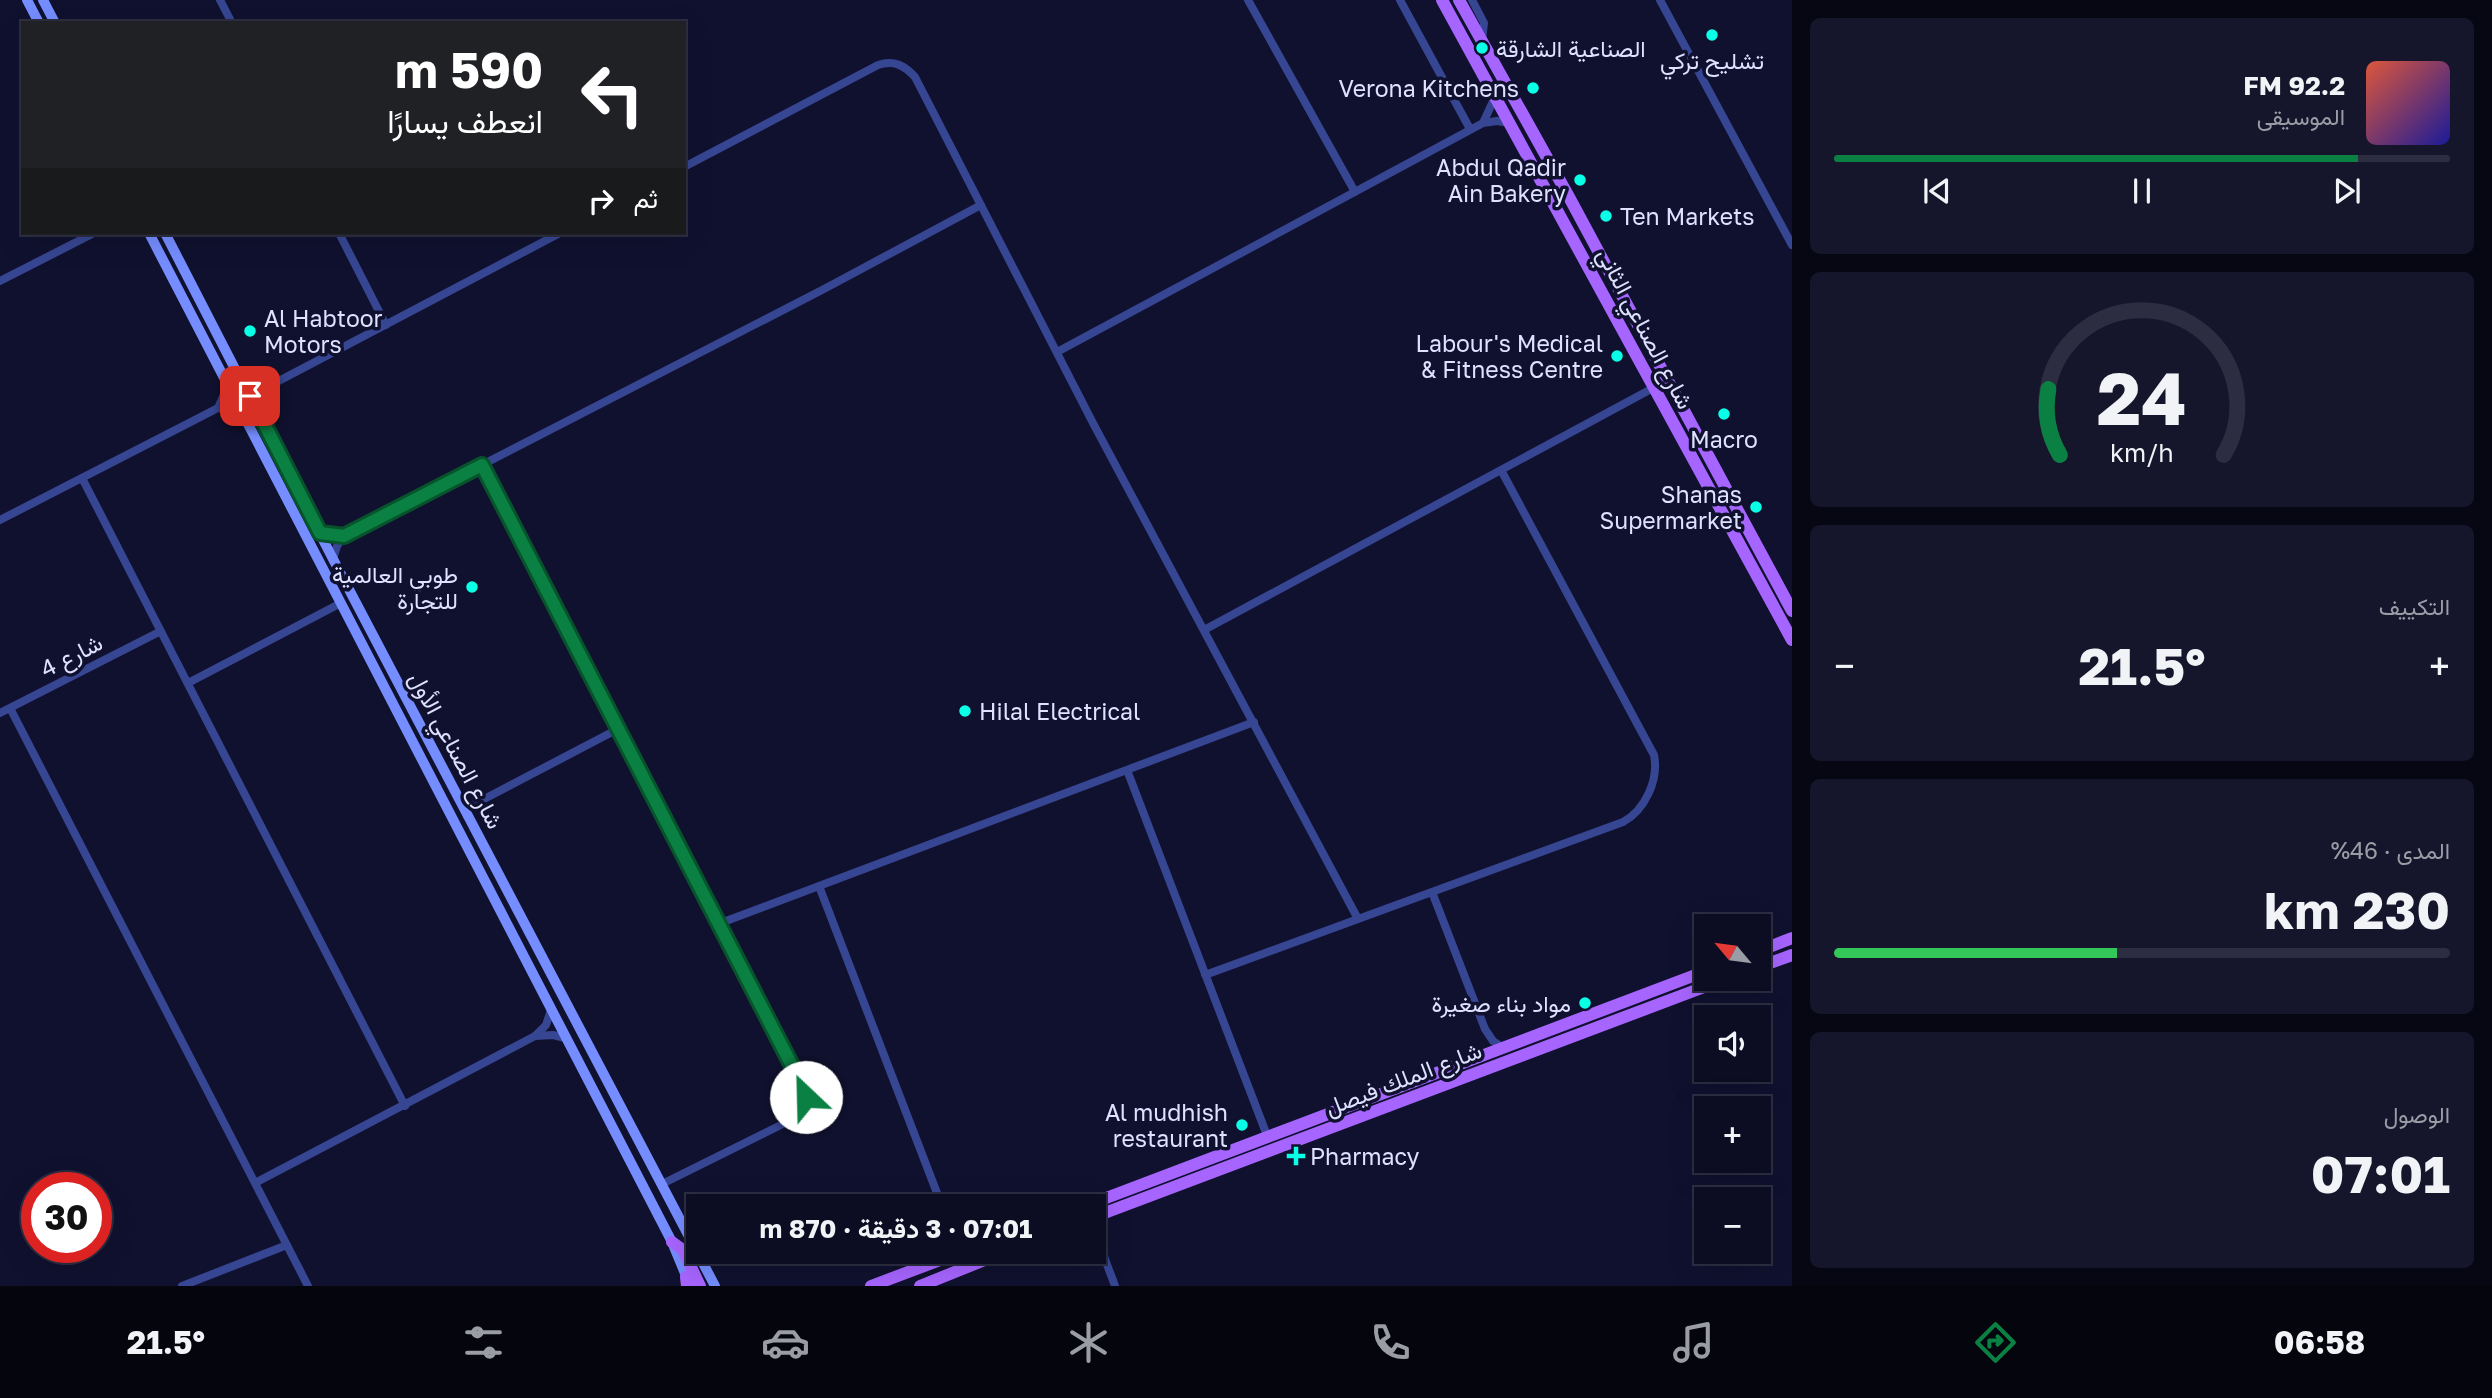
<!DOCTYPE html>
<html lang="ar">
<head>
<meta charset="utf-8">
<style>
	:root { --surface:#0c0d23; --page:#15162b; --text:#f1f3f6; --muted:#9a9ca6; --line:#2c2d41; --accent:#0b8043 }
	body { margin:0; font-family:"Golos Text",Vazirmatn,sans-serif; background:var(--page); color:var(--text); direction:rtl; height:100vh; display:flex; flex-direction:column; font-size:26px; white-space:nowrap }
	* { box-sizing:border-box; margin:0 }
	p { font-size:23px; color:var(--muted) }
	.icon { flex:none; width:38px; height:38px; fill:none; stroke:currentColor; stroke-width:2; stroke-linecap:round; stroke-linejoin:round }
	.map { position:relative; flex:1; overflow:hidden; direction:ltr }
	.details { display:flex; flex-direction:column; gap:18px; padding:18px; background:#070713; width:700px }
	.details>* { flex:none }
	.top-card { position:absolute; left:21px; top:21px; width:665px; height:214px; border-radius:0px; box-shadow:0 7px 28px #0002,0 0 0 2px var(--line); direction:rtl; background:#202124; color:#fff; overflow:hidden }
	.needle { width:46px; rotate:299deg }
	.tools { position:absolute; left:1694px; top:914px; display:grid; gap:14px }
	.tools a { display:grid; place-items:center; width:77px; height:77px; border-radius:0px; background:var(--surface); box-shadow:0 7px 28px #0002,0 0 0 2px var(--line); font-size:35px }
	.speed { position:absolute; left:21px; top:1172px; display:flex; gap:14px; font-size:35px; font-weight:700; text-align:center }
	.speed>* { display:grid; place-content:center; width:91px; height:91px; border-radius:50%; background:var(--surface); box-shadow:0 7px 28px #0002,0 0 0 2px var(--line); line-height:1 }
	.speed .limit { border:10px solid #d22; background:#fff; color:#111 }
	.pin { position:absolute; display:grid; place-items:center; width:60px; height:60px; color:#fff; margin:-30px; border-radius:14px; box-shadow:0 4px 10px #0006 }
	.me { position:absolute; width:77px; margin:-38px; rotate:336deg; stroke-linejoin:round; filter:drop-shadow(0 0 5px #0008) }
	.turn { display:flex; align-items:center; gap:24px; height:147px; padding:0 28px; font-size:32px }
	.turn .icon { width:91px; height:91px; stroke-width:2.5 }
	.turn b { display:block; font-size:49px; line-height:60px }
	.then { display:flex; align-items:center; height:66px; padding:0 28px; background:#0003; gap:14px; font-size:26px }
	.big { font-size:52px; font-weight:700; line-height:1.1 }
	.details .widget { flex:1; display:flex; flex-direction:column; justify-content:center; gap:10px; min-width:0; padding:0 24px; border-radius:10px; background:var(--page) }
	.details .dial { align-items:center; gap:0 }
	.dial svg { height:182px; overflow:visible; fill:none; stroke:var(--line); stroke-width:7; stroke-linecap:round; text-anchor:middle }
	.dial text { fill:var(--text); stroke:none }
	.song { display:flex; align-items:center; gap:21px }
	.cover { width:84px; height:84px; border-radius:10px; background:linear-gradient(135deg,hsl(10 70% 55%),hsl(240 70% 35%)) }
	.played { height:7px; border-radius:4px; background:linear-gradient(90deg,var(--accent) 85%,var(--line) 85%) }
	.keys { display:flex; justify-content:space-around; direction:ltr }
	.heat { display:flex; justify-content:space-between; align-items:center; font-size:38px; direction:ltr }
	.charge { height:10px; border-radius:5px; background:linear-gradient(90deg,#34c759 46%,var(--line) 0) }
	.trip { position:absolute; left:686px; top:1194px; width:420px; height:70px; border-radius:0px; background:var(--surface); box-shadow:0 7px 28px #0002,0 0 0 2px var(--line); font-weight:700; line-height:70px; text-align:center; direction:rtl }
	.tabs { display:flex; height:112px; justify-content:space-around; align-items:center; background:#05050e; color:var(--muted) }
	.tabs .icon { width:49px; height:49px }
	.tabs .active { color:var(--accent) }
	.tabs b { font-size:32px; color:var(--text) }
	main { display:flex; flex:1; min-height:0 }
	.map>svg:first-child { display:block }
	.lines { fill:none; stroke-linecap:round; stroke-linejoin:round }
	.street { stroke:#374692; stroke-width:8 }
	.secondary { stroke:#758dff; stroke-width:10 }
	.primary { stroke:#a765ff; stroke-width:12 }
	.route-casing { stroke:#07532c; stroke-width:18 }
	.route { stroke:#0b8043; stroke-width:12 }
	.poi-dot { fill:#0affe7; stroke:#10112f; stroke-width:2.5 }
	.labels { text-anchor:middle; dominant-baseline:central; stroke-width:7; stroke-linejoin:round; paint-order:stroke }
	.poi-label { font-size:23px; fill:#dee1ff; stroke:#10112f; text-anchor:end }
	.street-label { font-size:23px; fill:#dee1ff; stroke:#10112f }
</style>
</head>
<body>
<main>
<section class="details">
<div class="widget">
<div class="song"><i class="cover"></i><div><b>92.2 FM</b><p>الموسيقى</p></div></div>
<div class="played"></div>
<div class="keys"><svg class="icon" aria-label="previous" viewBox="0 0 24 24"><path d="M18 5L8 12l10 7zM5 5v14"/></svg><svg class="icon" aria-label="pause" viewBox="0 0 24 24"><path d="M8 5v14M16 5v14"/></svg><svg class="icon" aria-label="next" viewBox="0 0 24 24"><path d="M6 5l10 7-10 7zM19 5v14"/></svg></div>
</div>
<div class="widget dial"><svg viewBox="0 0 100 80">
<path d="M14 69A42 42 0 1 1 86 69"/>
<path d="M14 69A42 42 0 0 1 9 40" stroke="#0b8043"/>
<text x="50" y="56" font-size="32" font-weight="700">24</text>
<text x="50" y="72" font-size="11">km/h</text>
</svg></div>
<div class="widget"><p>التكييف</p>
<div class="heat"><a>−</a><b class="big">21.5°</b><a>+</a></div>
</div>
<div class="widget"><p>المدى · 46%</p><b class="big">230 km</b><div class="charge"></div></div>
<div class="widget"><p>الوصول</p><b class="big">07:01</b></div>
</section>
<div class="map">
<svg width="1792" height="1286" viewBox="0 0 1792 1286">
	<rect width="100%" height="100%" fill="#10112f"/>
	<g class="lines">
		<path class="street" d="M220,0l12,23
			M1248,0l107,192
			M1400,0l70,129
			M1472,0l12,23 -2,17
			M1660,0l132,245
			M1483,123l12,-26
			M684,167l194,-102c16,-5 26,0 37,12l179,348 264,494
			M339,233l47,92
			M0,281l94,-48
			M1057,352l426,-229 14,-2 13,2
			M250,396l310,-163
			M218,408l10,-23
			M482,465l322,624 1,16 -10,13 -133,66
			M82,478l323,628
			M0,520l218,-112 24,4
			M320,533l24,3
			M333,559l4,-13 7,-10 480,-247 157,-84
			M1204,630l451,-243
			M188,683l153,-80
			M10,708l298,578
			M0,713l161,-82
			M1127,770l141,368
			M465,809l153,-80
			M819,886l123,320
			M1432,892l53,137 8,12 11,7
			M718,924l536,-202
			M1205,975l418,-153c22,-12 36,-42 31,-67l-153,-285
			M535,1036l18,-1 12,3
			M255,1183l280,-147 11,-11 5,-15
			M1106,1214c-14,24 1,48 9,72
			M182,1286l105,-41"/>
		<path class="secondary" d="M27,0l12,23
			M43,0l12,23
			M149,233l523,1009 17,41
			M165,233l168,326 382,727"/>
		<path class="primary" d="M1442,0l350,640
			M1459,0l110,197 223,414
			M1759,951l33,-13
			M1759,967l33,-12
			M1085,1206l621,-235
			M1094,1217l634,-239
			M672,1242l11,8 17,36
			M686,1277l1,9
			M871,1286l93,-35
			M920,1286l87,-35"/>
	</g>
	<g class="lines">
		<g class="route-casing">
			<path id="route" d="M250,396l70,137 24,3 138,-71 322,624 2,8"/>
		</g>
		<use href="#route" class="route"/>
	</g>
	<g class="poi-dot">
		<circle cx="1712" cy="35" r="7"/>
		<circle cx="1482" cy="48" r="7"/>
		<circle cx="1533" cy="88" r="7"/>
		<circle cx="1580" cy="180" r="7"/>
		<circle cx="1606" cy="216" r="7"/>
		<circle cx="250" cy="331" r="7"/>
		<circle cx="1617" cy="356" r="7"/>
		<circle cx="1724" cy="414" r="7"/>
		<circle cx="1756" cy="507" r="7"/>
		<circle cx="472" cy="587" r="7"/>
		<circle cx="965" cy="711" r="7"/>
		<circle cx="1585" cy="1003" r="7"/>
		<circle cx="1242" cy="1125" r="7"/>
		<path d="M1292.5 1145.5h7v7h7v7h-7v7h-7v-7h-7v-7h7z"/>
	</g>
	<g class="labels">
		<g class="poi-label">
			<text x="1496" y="48" text-anchor="start">الصناعية الشارقة</text>
			<text x="1712" y="60" text-anchor="middle">تشليح تركي</text>
			<text x="1519" y="88">Verona Kitchens</text>
			<text x="1566" y="167">Abdul Qadir<tspan x="1566" dy="26">Ain Bakery</tspan></text>
			<text x="1620" y="216" text-anchor="start">Ten Markets</text>
			<text x="264" y="318" text-anchor="start">Al Habtoor<tspan x="264" dy="26">Motors</tspan></text>
			<text x="1603" y="343">Labour's Medical<tspan x="1603" dy="26">&amp; Fitness Centre</tspan></text>
			<text x="1724" y="439" text-anchor="middle">Macro</text>
			<text x="1742" y="494">Shanas<tspan x="1742" dy="26">Supermarket</tspan></text>
			<text x="458" y="574">طوبي العالمية<tspan x="458" dy="26">للتجارة</tspan></text>
			<text x="979" y="711" text-anchor="start">Hilal Electrical</text>
			<text x="1571" y="1003">مواد بناء صغيرة</text>
			<text x="1228" y="1112">Al mudhish<tspan x="1228" dy="26">restaurant</tspan></text>
			<text x="1310" y="1156" text-anchor="start">Pharmacy</text>
		</g>
		<g class="street-label">
			<text transform="translate(1646 328) rotate(62)">شارع الصناعي الثاني</text>
			<text transform="translate(71 655) rotate(-27)">شارع 4</text>
			<text transform="translate(457 750) rotate(62)">شارع الصناعي الأول</text>
			<text transform="translate(1403 1078) rotate(-21)">شارع الملك فيصل</text>
		</g>
	</g>
</svg>
<div class="tools">
<a><svg class="needle" viewBox="-14 -14 28 28"><path d="M0-13l5 13h-10z" fill="#e53935"/><path d="M0 13l5-13h-10z" fill="#9a9ca6"/></svg></a>
<a><svg class="icon" aria-label="sound" viewBox="0 0 24 24"><path d="M4 9h4l5-4v14l-5-4H4zM17 9q2 3 0 6"/></svg></a>
<a>+</a>
<a>−</a>
</div>
<div class="speed"><div class="limit">30</div></div>
<div class="pin" style="left:250px;top:396px;background:#d93025"><svg class="icon" aria-label="arrive" viewBox="0 0 24 24"><path d="M6 21V4h12l-3 4 3 4H6"/></svg></div>
<svg class="me" style="left:806px;top:1097px" viewBox="-20 -20 40 40"><circle r="19" fill="#fff"/><path d="M0-13L10 11 0 6-10 11z" fill="#0b8043"/></svg>
<div class="trip">07:01 · 3 دقيقة · 870 m</div>
<div class="top-card">
<div class="turn"><svg class="icon" aria-label="left" viewBox="0 0 24 24"><path d="M17 20v-9H6M10 6l-5 5 5 5"/></svg><div><b>590 m</b>انعطف يسارًا</div></div>
<div class="then">ثم<svg class="icon" aria-label="right" viewBox="0 0 24 24"><path d="M7 20v-9h11M14 6l5 5-5 5"/></svg></div>
</div>
</div>
</main>
<nav class="tabs">
<b>06:58</b>
<svg class="icon active" aria-label="directions" viewBox="0 0 24 24"><path d="M12 3l9 9-9 9-9-9zM9 14v-3h6M13 9l2 2-2 2"/></svg>
<svg class="icon" aria-label="music" viewBox="0 0 24 24"><path d="M9 18V5l10-2v13"/><circle cx="6" cy="18" r="3"/><circle cx="16" cy="16" r="3"/></svg>
<svg class="icon" aria-label="phone" viewBox="0 0 24 24"><path d="M5 4h4l2 5-3 2q2 4 5 5l2-3 5 2v4C11 20 4 13 5 4z"/></svg>
<svg class="icon" aria-label="climate" viewBox="0 0 24 24"><path d="M12 3v18M4 7l16 10M4 17L20 7"/></svg>
<svg class="icon" aria-label="car" viewBox="0 0 24 24"><path d="M5 17H2v-5l4-1 3-4h7l3 4 3 1v5h-3M9 17h6M6 11h13"/><circle cx="7" cy="17" r="2"/><circle cx="17" cy="17" r="2"/></svg>
<svg class="icon" aria-label="filters" viewBox="0 0 24 24"><path d="M4 7h16M4 17h16"/><circle cx="9" cy="7" r="2"/><circle cx="15" cy="17" r="2"/></svg>
<b>21.5°</b>
</nav>
</body>
</html>
